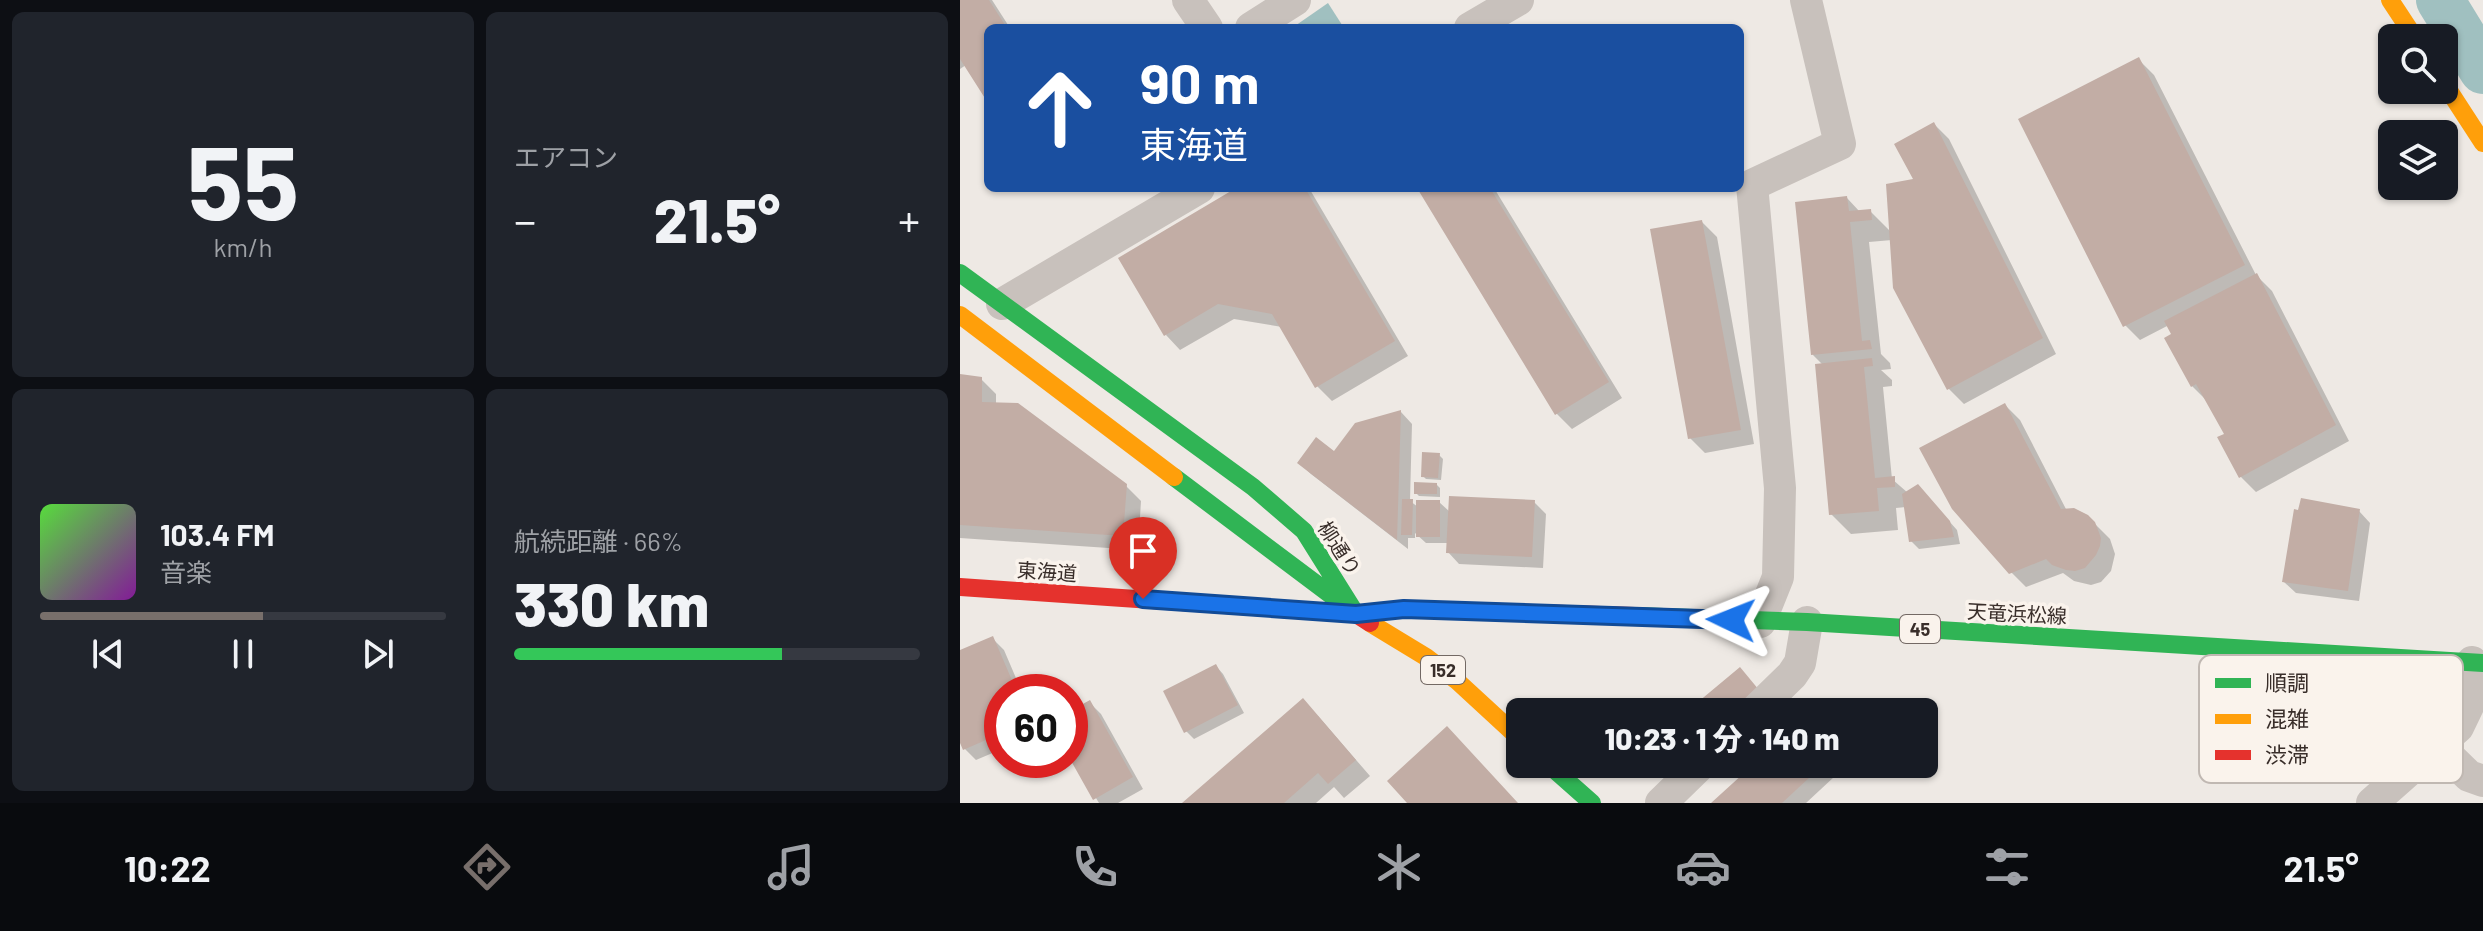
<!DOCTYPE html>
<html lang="ja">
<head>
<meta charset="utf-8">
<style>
	:root { --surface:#171b24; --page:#20242c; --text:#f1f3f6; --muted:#9ea1a6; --line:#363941; --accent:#786f6b }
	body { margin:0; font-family:Barlow,"Noto Sans JP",sans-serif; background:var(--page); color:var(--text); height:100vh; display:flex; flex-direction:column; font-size:30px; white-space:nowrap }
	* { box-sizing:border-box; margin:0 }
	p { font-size:26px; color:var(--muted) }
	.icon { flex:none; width:44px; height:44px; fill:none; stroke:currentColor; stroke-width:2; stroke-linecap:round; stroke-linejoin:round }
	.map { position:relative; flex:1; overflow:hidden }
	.details { display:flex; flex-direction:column; gap:12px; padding:12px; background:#0d0f14; width:960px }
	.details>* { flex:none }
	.top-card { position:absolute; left:24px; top:24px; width:760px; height:168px; border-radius:12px; box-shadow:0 2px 6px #0004; background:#1a4fa0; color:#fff; overflow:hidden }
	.controls { position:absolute; left:1418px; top:24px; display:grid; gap:16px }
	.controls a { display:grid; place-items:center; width:80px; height:80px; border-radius:12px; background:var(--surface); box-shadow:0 2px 6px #0004; font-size:40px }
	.speed { position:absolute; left:24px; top:674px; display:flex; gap:16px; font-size:40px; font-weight:700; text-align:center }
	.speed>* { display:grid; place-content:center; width:104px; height:104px; border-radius:50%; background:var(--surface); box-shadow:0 2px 6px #0004; line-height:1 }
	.speed .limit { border:12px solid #d22; background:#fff; color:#111 }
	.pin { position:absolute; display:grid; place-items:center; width:68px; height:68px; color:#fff; margin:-82px -34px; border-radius:50% 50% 50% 0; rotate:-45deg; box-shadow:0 0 8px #0007 }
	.pin .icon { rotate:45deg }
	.me { position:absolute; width:88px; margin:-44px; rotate:272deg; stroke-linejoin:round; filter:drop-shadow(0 0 6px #0008) }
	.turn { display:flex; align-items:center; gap:28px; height:168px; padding:0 24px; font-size:36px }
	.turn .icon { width:104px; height:104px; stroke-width:2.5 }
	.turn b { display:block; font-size:56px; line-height:68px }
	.big { font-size:60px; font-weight:800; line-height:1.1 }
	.details .tile { flex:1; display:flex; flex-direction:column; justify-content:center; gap:12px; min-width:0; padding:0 28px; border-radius:12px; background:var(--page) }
	.details .dial { align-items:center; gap:0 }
	.dial b { font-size:104px; line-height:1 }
	.song { display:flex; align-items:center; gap:24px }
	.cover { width:96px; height:96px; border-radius:12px; background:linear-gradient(135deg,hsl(110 70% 55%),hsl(290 70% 35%)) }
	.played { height:8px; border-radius:4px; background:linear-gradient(90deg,var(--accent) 55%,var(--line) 55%) }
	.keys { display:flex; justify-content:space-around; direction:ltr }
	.heat { display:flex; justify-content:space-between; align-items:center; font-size:44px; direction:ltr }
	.charge { height:12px; border-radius:6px; background:linear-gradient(90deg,#34c759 66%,var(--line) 0) }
	.details .tiles { flex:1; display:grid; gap:12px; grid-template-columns:repeat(2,1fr) }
	.trip { position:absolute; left:546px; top:698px; width:432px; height:80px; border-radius:12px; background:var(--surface); box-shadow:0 2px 6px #0004; font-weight:800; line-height:80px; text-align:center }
	.tab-bar { display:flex; height:128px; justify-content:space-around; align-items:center; background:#090b0e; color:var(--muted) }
	.tab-bar .icon { width:56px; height:56px }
	.tab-bar .current { color:var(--accent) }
	.tab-bar b { font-size:36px; color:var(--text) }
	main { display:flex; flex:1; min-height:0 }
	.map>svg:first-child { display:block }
	.water { fill:#a0c0c0 }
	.shadow { fill:#0003 }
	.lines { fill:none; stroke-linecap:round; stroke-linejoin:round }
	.river { stroke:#a0c0c0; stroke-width:48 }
	.building { fill:#c2ada5 }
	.street { stroke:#c8c1bc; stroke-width:32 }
	.fast { stroke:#30b455; stroke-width:18 }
	.slow { stroke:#ff9f0a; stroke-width:18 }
	.jam { stroke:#e5322d; stroke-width:18 }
	.route-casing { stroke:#114b97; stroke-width:20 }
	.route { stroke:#1a73e8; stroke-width:14 }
	.labels { text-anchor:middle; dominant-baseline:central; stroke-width:7; stroke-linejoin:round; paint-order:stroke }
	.shield { fill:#faf3ec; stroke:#736964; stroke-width:2 }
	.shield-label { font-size:18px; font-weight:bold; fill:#392e2a }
	.street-label { font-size:20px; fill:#392e2a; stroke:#faf3ec }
	.key { fill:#faf3ec; stroke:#c0b8b2; stroke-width:2 }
	.key-label { font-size:22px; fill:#392e2a }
</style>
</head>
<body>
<main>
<section class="details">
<div class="tiles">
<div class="tile dial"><b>55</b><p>km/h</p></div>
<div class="tile"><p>エアコン</p>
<div class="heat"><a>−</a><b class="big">21.5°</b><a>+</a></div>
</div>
<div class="tile">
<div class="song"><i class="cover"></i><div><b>103.4 FM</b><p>音楽</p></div></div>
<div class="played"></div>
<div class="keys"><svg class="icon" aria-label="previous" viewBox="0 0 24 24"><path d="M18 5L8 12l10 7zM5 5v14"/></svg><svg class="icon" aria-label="pause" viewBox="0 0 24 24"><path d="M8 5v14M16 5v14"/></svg><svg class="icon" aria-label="next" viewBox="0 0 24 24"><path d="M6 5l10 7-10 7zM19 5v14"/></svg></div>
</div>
<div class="tile"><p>航続距離 · 66%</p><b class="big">330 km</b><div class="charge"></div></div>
</div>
</section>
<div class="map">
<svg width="1523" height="803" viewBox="0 0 1523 803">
	<rect width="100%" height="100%" fill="#eee9e4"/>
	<path class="water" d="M368,3l16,25h-52z"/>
	<path class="shadow" d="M0,0h32l18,28h-22v71l-22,-34 -6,4z
		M1179,60l15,15 102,200 16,16 77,150 -93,51 -15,-15 -14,-42 -19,-33 -16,-16 -23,-61 -29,15 -15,-15z
		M974,124l15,15 107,215 -92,50 -15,-15 -57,-149 -23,2 12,112 9,9 1,6 -10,1 11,10v6l-9,1 9,92 16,14 17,1 32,36 3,14 -41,5 -8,-8 -5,-34 -10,1 2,22 -47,4 -20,-20 -8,-149 -10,-10 34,-157 13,14 10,-1 21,21 25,-52z
		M280,188h69l99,168 -76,45 -15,-15 -35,-59 -48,-8 -54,31 -14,-15z
		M459,188h75l128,210 -50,31 -15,-15z
		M742,222l15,15 37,207 -49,9 -15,-15z
		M21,379l15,15v10l129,81 16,16 -3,49 -178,-12v-153z
		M1045,405l15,15 47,91 20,5 23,23 5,15 -4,17 -10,11 -10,3 -17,-4 -11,-8 -37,14 -15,-15z
		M441,412l11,12 -2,77 8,6 21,-5 11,10 84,-10 12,12 -3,54 -84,-4 -11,-12v-9h-22l-11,-10v5h-7v11l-97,-75 -12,-11 35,-9z
		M479,455l4,4 -2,21 -15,-1 -3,-3z
		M477,485l3,3v9l-21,-1 -3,-3z
		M1399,511l11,12 -11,78 -63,-8 -12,-11z
		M32,638l12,12 18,42h-20v57l-26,11 -12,-12 -4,-10v-86z
		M256,666l7,8 21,39 -50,26 -8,-8z
		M129,702l12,12 42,75 -25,14h-19l-29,-48v-42z
		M358,716l52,60 -26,22 -10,-11 -18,16h-130z
		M696,764h39l-22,18z
		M787,764h101l-42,39h-91l31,-29z"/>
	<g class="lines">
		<path class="river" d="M1480,0l43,70"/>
	</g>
	<path class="building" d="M0,0h29l18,28h-19v75l-28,-44z
		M1179,57l106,208 -122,62 -105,-208z
		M974,122l109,216 -96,52 -54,-102 -7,-104 27,-5 -19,-35z
		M276,188h69l90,153 -80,47 -43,-74 -54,-10 -54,32 -46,-78z
		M457,188h73l119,194 -54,33z
		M887,196l2,15 22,-2 1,11 -22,2 12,119 8,-1 2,9 -61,6 -16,-153z
		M742,220l39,210 -53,9 -38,-210z
		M1297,273l79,152 -97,53 -22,-41 7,-3 -28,-50 -5,3 -27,-49 7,-4 -7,-13z
		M912,358l1,8 -9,1 11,111 20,-2v11l-18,1 2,23 -50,4 -14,-151z
		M0,374l22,3v25l36,1 109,81 -4,52 -163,-11z
		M1045,403l56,106 13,-1 14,7 7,7 6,16 -1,8 -4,9 -11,13 -10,3 -9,-1 -14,-5 -6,-6 -37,15 -57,-65 -33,-61z
		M441,410l-4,130 -100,-77 19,-26 18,14 21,-28z
		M462,452l18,1 -2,25 -17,-1z
		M454,482l23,1v11h-23z
		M958,484l32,37 4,16 -45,5 -7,-48z
		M489,496l86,4 -3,57 -86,-4z
		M1341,498l59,11 -12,82 -66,-9 12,-73 4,1z
		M442,499h11l-1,36h-11z
		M456,500h24v37h-24z
		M33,636l24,56h-15v41l-39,17 -3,-7v-93z
		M256,664l22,41 -54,28 -21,-42z
		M780,667l19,23 -27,22h-46z
		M343,698l53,62 -28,24 -10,-11 -34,30h-102z
		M130,700l43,77 -40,23 -23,-41v-48z
		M487,726l71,77h-111l-20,-22z
		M785,764h79l-42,39h-71l33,-30z"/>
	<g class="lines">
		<path class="street" d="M228,0l19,28
			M291,28l44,-28
			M510,28l48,-28
			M42,304l197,-116
			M800,622l18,-45 2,-89 -28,-303 88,-41 -34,-144
			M794,712l38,-37 8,-12 7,-41
			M1478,746l31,30 14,5
			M701,803l40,-39
			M1412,803l86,-76 12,-25 2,-40"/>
		<path class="fast" d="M0,273l293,214 51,44 52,83
			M214,477l161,121
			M675,616l172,6 676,41
			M588,764l44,39"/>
		<path class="slow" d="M1430,0l25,38
			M1484,83l39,60
			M0,315l214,162
			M410,623l56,34 30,23 64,59"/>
		<path class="jam" d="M0,587l396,27 14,9
			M396,614l48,-5 231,7"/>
	</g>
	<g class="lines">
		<g class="route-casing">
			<path id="route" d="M183,599l213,15 48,-5 327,11"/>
		</g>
		<use href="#route" class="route"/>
	</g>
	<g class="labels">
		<g class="shield">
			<rect x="940" y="615" width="40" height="28" rx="6"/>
			<rect x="461" y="656" width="44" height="28" rx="6"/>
		</g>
		<g class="shield-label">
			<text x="960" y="629">45</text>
			<text x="483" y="670">152</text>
		</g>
		<g class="street-label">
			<text transform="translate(380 548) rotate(57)">柳通り</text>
			<text transform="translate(87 571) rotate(4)">東海道</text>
			<text transform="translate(1057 613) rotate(3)">天竜浜松線</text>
		</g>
	</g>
	<rect x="1239" y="655" width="264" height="128" rx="12" class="key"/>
	<rect x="1255" y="678" width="36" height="10" fill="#30b455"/>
	<rect x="1255" y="714" width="36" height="10" fill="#ff9f0a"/>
	<rect x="1255" y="750" width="36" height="10" fill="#e5322d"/>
	<g class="key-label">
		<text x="1305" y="691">順調</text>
		<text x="1305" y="727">混雑</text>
		<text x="1305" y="763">渋滞</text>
	</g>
</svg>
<div class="controls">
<a><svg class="icon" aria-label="search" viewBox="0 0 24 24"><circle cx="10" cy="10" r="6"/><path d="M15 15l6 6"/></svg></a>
<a><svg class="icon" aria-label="layers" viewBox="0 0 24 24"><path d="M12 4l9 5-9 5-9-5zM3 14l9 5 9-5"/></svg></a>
</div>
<div class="speed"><div class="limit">60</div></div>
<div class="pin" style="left:183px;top:599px;background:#d93025"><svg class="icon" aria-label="arrive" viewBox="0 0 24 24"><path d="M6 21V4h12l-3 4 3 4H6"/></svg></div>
<svg class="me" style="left:771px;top:620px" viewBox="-20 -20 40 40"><path d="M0-17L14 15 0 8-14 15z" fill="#1a73e8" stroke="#fff" stroke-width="4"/></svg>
<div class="trip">10:23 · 1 分 · 140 m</div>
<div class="top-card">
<div class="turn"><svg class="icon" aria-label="ahead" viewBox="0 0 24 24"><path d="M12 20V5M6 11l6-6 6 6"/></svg><div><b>90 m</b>東海道</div></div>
</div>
</div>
</main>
<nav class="tab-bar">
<b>10:22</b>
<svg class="icon current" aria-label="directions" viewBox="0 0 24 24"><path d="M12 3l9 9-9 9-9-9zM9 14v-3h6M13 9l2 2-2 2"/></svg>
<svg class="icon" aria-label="music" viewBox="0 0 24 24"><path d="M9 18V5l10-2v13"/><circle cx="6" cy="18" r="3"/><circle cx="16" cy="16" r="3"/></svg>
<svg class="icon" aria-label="phone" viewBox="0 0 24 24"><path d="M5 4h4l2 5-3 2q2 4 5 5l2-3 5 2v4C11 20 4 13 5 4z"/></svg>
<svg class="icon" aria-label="climate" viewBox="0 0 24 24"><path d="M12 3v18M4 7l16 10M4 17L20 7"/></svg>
<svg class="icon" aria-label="car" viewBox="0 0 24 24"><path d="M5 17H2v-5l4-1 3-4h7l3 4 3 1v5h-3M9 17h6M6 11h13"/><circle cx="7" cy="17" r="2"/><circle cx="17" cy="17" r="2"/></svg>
<svg class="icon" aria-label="filters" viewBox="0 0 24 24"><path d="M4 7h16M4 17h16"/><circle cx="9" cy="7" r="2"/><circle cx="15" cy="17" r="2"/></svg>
<b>21.5°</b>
</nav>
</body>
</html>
